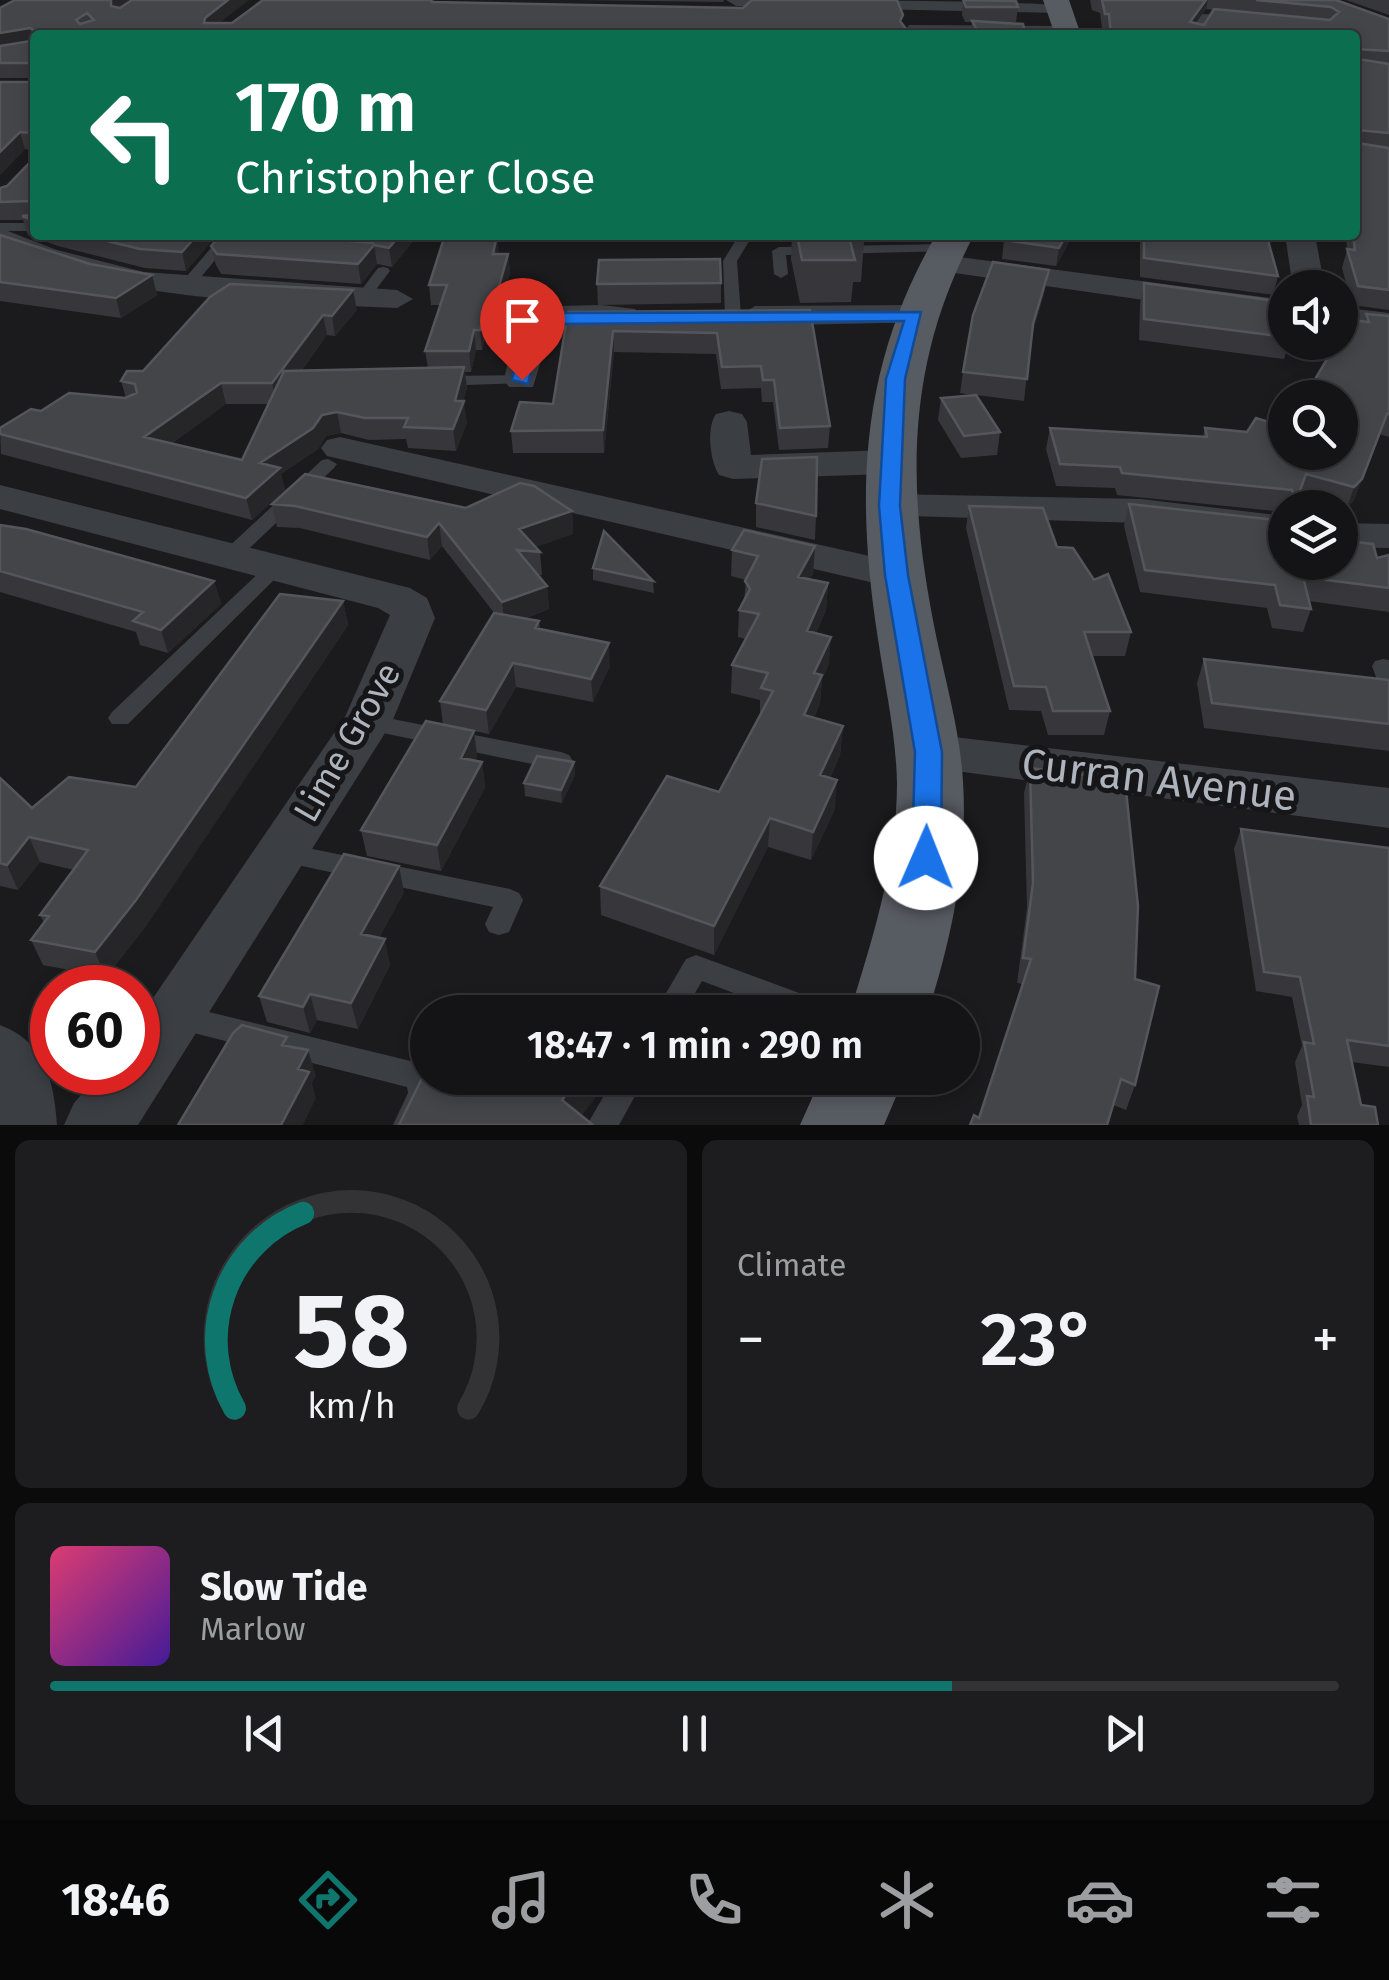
<!DOCTYPE html>
<html lang="en">
<head>
<meta charset="utf-8">
<style>
	:root { --surface:#141416; --page:#1d1d1f; --text:#f1f3f6; --muted:#9d9ea1; --line:#333335; --accent:#0f766e }
	body { margin:0; font-family:"Fira Sans",sans-serif; background:var(--page); color:var(--text); height:100vh; display:flex; flex-direction:column; font-size:38px; white-space:nowrap }
	* { box-sizing:border-box; margin:0 }
	p { font-size:32px; color:var(--muted) }
	.icon { flex:none; width:55px; height:55px; fill:none; stroke:currentColor; stroke-width:2; stroke-linecap:round; stroke-linejoin:round }
	.map { position:relative; height:1125px; overflow:hidden }
	.panel { display:flex; flex-direction:column; gap:15px; padding:15px; background:#0b0b0c; flex:1 }
	.panel>* { flex:none }
	.hud { position:absolute; left:30px; top:30px; width:1330px; height:210px; border-radius:10px; box-shadow:0 5px 15px #0003,0 0 0 2px var(--line); background:#0b6e4f; color:#fff; overflow:hidden }
	.tools { position:absolute; left:1268px; top:270px; display:grid; gap:20px }
	.tools a { display:grid; place-items:center; width:90px; height:90px; border-radius:50%; background:var(--surface); box-shadow:0 5px 15px #0003,0 0 0 2px var(--line); font-size:50px }
	.speed { position:absolute; left:30px; top:965px; display:flex; gap:20px; font-size:50px; font-weight:700; text-align:center }
	.speed>* { display:grid; place-content:center; width:130px; height:130px; border-radius:50%; background:var(--surface); box-shadow:0 5px 15px #0003,0 0 0 2px var(--line); line-height:1 }
	.speed .limit { border:15px solid #d22; background:#fff; color:#111 }
	.pin { position:absolute; display:grid; place-items:center; width:85px; height:85px; color:#fff; margin:-102px -42px; border-radius:50% 50% 50% 0; rotate:-45deg; box-shadow:0 0 10px #0007 }
	.pin .icon { rotate:45deg }
	.me { position:absolute; width:110px; margin:-55px; rotate:1deg; stroke-linejoin:round; filter:drop-shadow(0 0 8px #0008) }
	.turn { display:flex; align-items:center; gap:35px; height:210px; padding:0 40px; font-size:45px }
	.turn .icon { width:130px; height:130px; stroke-width:2.5 }
	.turn b { display:block; font-size:70px; line-height:85px }
	.big { font-size:75px; font-weight:600; line-height:1.1 }
	.panel .card { flex:1; display:flex; flex-direction:column; justify-content:center; gap:15px; min-width:0; padding:0 35px; border-radius:15px; background:var(--page) }
	.panel .dial { align-items:center; gap:0 }
	.dial svg { height:260px; overflow:visible; fill:none; stroke:var(--line); stroke-width:7; stroke-linecap:round; text-anchor:middle }
	.dial text { fill:var(--text); stroke:none }
	.song { display:flex; align-items:center; gap:30px }
	.cover { width:120px; height:120px; border-radius:15px; background:linear-gradient(135deg,hsl(340 70% 55%),hsl(260 70% 35%)) }
	.played { height:10px; border-radius:5px; background:linear-gradient(90deg,var(--accent) 70%,var(--line) 70%) }
	.keys { display:flex; justify-content:space-around; direction:ltr }
	.heat { display:flex; justify-content:space-between; align-items:center; font-size:55px; direction:ltr }
	.panel .tiles { flex:1; display:grid; gap:15px; grid-template-columns:1fr 1fr }
	.card:last-child { grid-column:span 2 }
	.trip { position:absolute; left:410px; top:995px; width:570px; height:100px; border-radius:50px; background:var(--surface); box-shadow:0 5px 15px #0003,0 0 0 2px var(--line); font-weight:600; line-height:100px; text-align:center }
	.menu { display:flex; height:160px; justify-content:space-around; align-items:center; background:#080809; color:var(--muted) }
	.menu .icon { width:70px; height:70px }
	.menu .selected { color:var(--accent) }
	.menu b { font-size:45px; color:var(--text) }
	.map>svg:first-child { display:block }
	.lines { fill:none; stroke-linecap:round; stroke-linejoin:round }
	.lane { fill:#3b3e43; fill-rule:evenodd }
	.street { fill:#3b3e43; fill-rule:evenodd }
	.primary { fill:#575b62; fill-rule:evenodd }
	.wall { fill:#37373b; fill-rule:evenodd }
	.shaded-wall { fill:#262629 }
	.building { fill:#444549; stroke:#54565b; stroke-width:2.5; fill-rule:evenodd }
	.route { fill:#1a73e8; stroke:#114b97; stroke-width:2.5 }
	.labels { text-anchor:middle; dominant-baseline:central; stroke-width:10; stroke-linejoin:round; paint-order:stroke }
	.street-label { font-size:35px; fill:#adb4bd; stroke:#161618 }
	.near-street-label { font-size:42px; fill:#adb4bd; stroke:#161618 }
</style>
</head>
<body>
<div class="map">
<svg width="1389" height="1125" viewBox="0 0 1389 1125">
	<rect width="100%" height="100%" fill="#1b1b1d"/>
	<g class="lines">
		<path class="lane" d="M1199,14l36,1 5,3 -5,3 -29,-2 -5,16h-10z
			M909,25l157,1 5,3 -5,3 -153,-1 -1,4h-10z
			M0,223h35v8h-35z
			M222,235h14l-45,54h-10v-6z
			M739,235h14l-16,26 4,55 -8,5 -8,-5 -2,-55z
			M947,244l5,1v6l-166,4 2,19 -7,4 -7,-4 -2,-23 7,-4z
			M383,267l5,1 2,3 -22,29h-10l-2,-3 22,-29z
			M521,375l6,2v6l-89,3 -8,-5 8,-5z
			M328,459l9,5 -3,4 -97,92h-14l-3,-4 3,-4 99,-92z
			M275,562l10,6 -3,4 -154,152h-16l-4,-6 4,-6 156,-148z
			M1383,659l6,1v34l-8,-3 -9,-25 3,-5z
			M367,714l194,38 8,3 4,6 -4,6 -8,3 -202,-42 -4,-6 4,-6z
			M283,843l227,46 9,4 4,7 -14,32 -10,3 -10,-3 -4,-8 8,-17 -219,-47 -4,-7 4,-7z
			M696,955l130,48 4,9h-46l-82,-31 -18,31h-29l31,-53z
			M180,1005l239,58 9,4v11h6l4,15 -14,32h-31l15,-32 -1,-6 -237,-60 -4,-9 4,-9z
			M614,1078h31l-26,47h-32z"/>
		<path class="street" d="M726,0c45,0 324,0 342,7l-10,6 -322,-7z
			M0,228l57,22 87,22 253,18 16,9 -16,9c-135,-6 -271,-6 -397,-60z
			M1285,235h30l10,53h-32z
			M937,254l348,46v20l-359,-51 -4,-6 4,-6z
			M602,305l33,4 5,7c-16,22 -65,2 -90,15l-17,56h-24l-5,-7 9,-42 14,-21 33,-11z
			M915,305l16,10 -5,7 -171,4 -16,-10 16,-10z
			M1340,307l49,6v20l-49,-6z
			M729,411l13,3 5,8 4,33 138,-5 14,4 5,8 -5,8 -14,4 -156,5 -14,-4c-9,-14 -13,-47 -3,-61z
			M340,437l556,125 15,4 7,9 -7,9 -15,4 -569,-132 -6,-8 6,-8z
			M0,485l410,103 17,10 8,20 -43,104 -254,403h-74l10,-22 27,-31h37v-52l207,-303 45,-102 -12,-7 -378,-99z
			M890,494l251,5 144,17v24l-144,-17 -265,-8 -6,-9 6,-9z
			M1340,523l49,1v24l-49,-1z
			M928,734l461,54v40l-479,-63 -7,-13 7,-13z
			M0,1025c45,17 54,56 57,100h-57z"/>
		<path class="primary" d="M1043,0h26l12,35h-26z
			M936,235h38c-71,133 -67,261 -37,405 10,47 23,93 26,141 5,79 -11,157 -35,231h-78c23,-75 47,-149 47,-229 -1,-49 -12,-96 -19,-144 -23,-147 -18,-273 58,-404z
			M821,1078h83l-20,47h-84z"/>
	</g>
	<path class="wall" d="M15,0l204,23h13l31,-23h173l-4,1 470,23 8,10h61l1,-12h-7l-3,-7 1,-15 55,7 -2,15h-27l36,11 -1,2h-989v200h182l-31,36 -41,-3 -87,-22 -30,-11 -5,-15h-23v-32l7,-2 26,-27v-9l-8,-1 -25,26 33,-93v-4h-33v-70z
		M573,0h151l-1,2z
		M1090,0h246l53,19v291l-37,-5 -10,-37 5,-18 -1,-15h9v-114l2,-25 -2,-1v-60h-248l-1,-7h-4l-2,-15 -8,-3zM1206,9l8,1 -10,15 -8,-2z
		M1346,0h43v15z
		M0,235l90,29 62,11 5,20 -36,23 -121,-17z
		M375,235h43l-26,32 -15,-3 -16,20 -140,-10 -5,-9 -5,-19 162,-3z
		M792,235h100l-6,1 -1,5 -21,1 -3,40h-8l-2,20 -51,1 -9,-44z
		M1008,235h65l-17,31 -54,-7 2,-19z
		M1140,235h129v9l9,32 -5,19 -133,-18z
		M499,254h9l2,19 -15,55h-7l-6,22h-6l-5,22h-6l2,16 -4,13 4,22 -11,28 -48,-3 -2,-9 -37,1 -28,-7 -15,3 -8,13 -37,25 4,16 -33,30 -251,-66 -1,-26 41,-17 85,-13 -5,-17 22,-10 67,-74 147,13 -22,26 -8,-1 -26,36 127,-3 -3,-17 15,-46h-9l-2,-20zM226,404h42l-26,56 -71,-16z
		M721,283v20l-123,2 -1,-21z
		M1144,283l141,54v5h4l-5,17 -145,-19 1,-37z
		M1045,290l-14,48 -7,63 -48,-6 24,37 -3,23 -36,3 -23,-38 3,-22 31,-3 -12,-2 3,-21z
		M810,310l20,116 -2,22 -49,2 -6,-48h-11l-1,-14 -40,1 -5,-35 -102,-2 -10,101h-91l-2,-22 42,-27 15,-92z
		M1366,314l23,2v121l-10,-3 -25,66 -7,8 -48,-13 -4,13h-10v4l-168,-17 -2,-7 -59,-2 -10,-37 4,-21 153,8 2,-8 80,24 79,-130z
		M756,503l60,13 -1,24 -59,-13z
		M272,504l300,7 1,23 -38,13 5,5 2,23h-4l9,11 2,23 -25,10 15,2 1,8 70,37 -17,36 -77,-15 -27,47 -15,-3 3,25 -2,5 7,1 3,26 -44,83 -74,-15 -6,-26 82,-105 -3,-24 55,-87 -53,-68 -12,14 -130,-32 -23,-1z
		M1129,504l155,28 93,26 12,-3v57l-80,-11 2,8 -8,23 -31,-4 -5,-20 -127,-16 -16,-66z
		M969,506l88,41 37,33 37,52 -6,24h-33l18,55 -6,24h-56l-7,-24 -32,-1 -43,-182z
		M0,525l214,56 7,23 -53,49 -28,-8 -4,-13 -136,-40z
		M815,546l-2,27 -3,6 18,4 -2,27 -10,23 13,31 -7,15 -2,24 -6,15 29,8 -3,29 -10,23 5,31 -24,51 -43,-13 -54,108 -113,-40 -1,-29 119,-94 41,-76v-16l-29,-7 1,-28 14,-26 -8,-2 1,-27 5,-10 2,-20 -15,-4 1,-26z
		M593,568l60,13 1,12 -61,-13z
		M343,601l5,24 -202,301 -40,51 -63,-12 -12,-25 13,-17 -4,-8 34,-45 -34,-8 -22,28 -18,-4v-108l32,30 104,-21z
		M1204,659l185,21v71l-185,-23 -7,-45z
		M574,762l1,13 -13,28 -37,-7 -1,-13z
		M1030,768l105,211v106l-9,25 -13,-5 -143,20 9,-7 44,-134 -6,-1 10,-75 -3,-115z
		M1241,829l148,19v219l-37,-5 9,43 17,20h-79l-2,-9 5,-11 -7,-43 7,-16 -10,-49 -36,-6 -22,-142z
		M404,892l-25,46 11,27 -32,64 -41,-9 -7,13 -43,-11 -8,-26z"/>
	<path class="shaded-wall" d="M111,0h22l-19,21 -3,-15z
		M228,0h21l-41,32 -4,-9 1,-5z
		M1206,0h2l-2,9 -19,26 3,-13z
		M30,28l4,14 -34,7v-16z
		M20,132l5,17 -25,26v-23z
		M197,235h20l-31,36 -4,-19z
		M400,235h18l-26,32 -3,-19z
		M497,235l2,18 -4,20 -2,-19z
		M1066,235h7l-17,31 3,-18z
		M374,245l3,19 -16,20 -3,-20z
		M508,254l2,19 -15,55 -2,-20z
		M1049,270l-4,20 -16,56 4,-22z
		M152,275l5,20 -36,23 -5,-20z
		M353,290l4,20 -22,26 -3,-20z
		M486,308l2,20 -6,22 -2,-20z
		M323,315l4,20 -51,69 -4,-21z
		M474,330l2,20 -5,22 -2,-21z
		M613,331l1,21 -10,101 -1,-23z
		M464,367l3,21 -5,18 2,-5 3,22 -11,28 -3,-22 2,-28z
		M221,383l5,21 -76,55 -6,-22z
		M337,412l4,21 -15,3 -8,13 -37,25 4,16 -33,30 -6,-22 14,-35 62,-48z
		M1387,414l-33,86 -7,8 7,-21z
		M572,511l1,23 -52,18 -2,-23z
		M439,523l3,23 -12,14 -3,-23z
		M815,546l-2,27 -16,31 1,-27z
		M214,581l7,23 -53,49 -7,-23z
		M828,583l-2,27 -21,49 2,-28z
		M547,586l2,23 -44,17 -3,-24z
		M343,601l5,24 -202,301 -40,51 -11,-25z
		M831,637l-2,27 -7,15 -2,24 -17,41 1,-29 10,-42z
		M609,643l1,23 -17,36 -2,-23z
		M513,663l3,24 -27,47 -3,-24z
		M843,726l-3,29 -22,48 2,-28z
		M474,731l3,25 -12,28 -4,-26z
		M482,762l3,26 -44,83 -4,-26z
		M574,762l1,13 -13,28 -1,-13z
		M837,780l-2,29 -24,51 2,-28z
		M770,818l-2,29 -54,108v-29z
		M29,837l11,25 -22,28 -11,-25z
		M399,866l5,26 -37,68 -6,-26z
		M385,939l5,26 -32,64 -7,-26z
		M310,994l7,26 -7,13 -7,-26z
		M308,1050l8,26 -4,7 4,15 -13,27h-22l17,-56z
		M579,1078h15l2,19 -21,28 -13,-25z"/>
	<path class="building" d="M15,0h96v6l9,2 12,-8h96l-23,18 -1,5h28l31,-23h168l1,2 311,6 9,-8h145l6,15 -3,6 10,13h69l-7,-13 51,3 2,9h-8l2,2h-984v186l-13,-5 10,-1 -3,-14 -29,1v-14l7,-2 26,-27 1,-26 -14,-1 -20,20v-70h33v-19h-33v-17l31,-5 4,-10 -5,-3 -30,5v-25zM87,13l7,7 -14,4 -4,-4z
		M963,0l53,1 2,6h-52z
		M1102,0h104l-16,22 14,3 10,-16 116,11 9,-8 -8,-5 -75,-7h80l53,19v32l-34,-2v-14h-244l-2,-21h-4z
		M1358,59l31,5v69l-31,-3 3,-50h-5z
		M1357,143l32,5v142l-31,-4 -11,-37 8,1 -2,-15h2z
		M0,235l90,29 62,11 -36,23 -116,-16z
		M82,235h115l-15,17 -42,-3z
		M221,235h56l96,8 2,-8h25l-11,13 -15,-3 -16,19 -141,-10 -6,-8z
		M445,235h52l-4,19h15l-15,54h-7l-6,22h-6l-5,21h-44l22,-66h-18z
		M797,235h66l1,5 -14,1 5,19h-53z
		M1008,235h58l-7,13 -55,-8z
		M1144,235h125v9l9,32 -134,-18z
		M720,259l1,24 -124,1 2,-24z
		M993,262l56,8 -16,54 -6,55 -64,-7 10,-57z
		M1144,283l140,19 1,35 -141,-18z
		M230,284l123,6 -21,26 -9,-1 -51,68h-51l-77,54 98,23 42,-89 180,-4 -9,34h9l-11,28 -49,-2 4,-9h-43l-28,-6 -15,3 -9,13 -53,35 20,5 -34,30 -246,-64v-6l31,-19 10,2 28,-18 56,5 12,-5 -2,-9 -14,-3 6,-10h16l67,-74z
		M810,310l20,116 -50,2 -6,-48h-11l-2,-14 -39,1 -5,-34 -104,-2 -10,99 -92,1 9,-29 33,2 15,-92z
		M1366,314l23,2v98h-2l-25,65 -8,8 -48,-13 -10,27 -4,-11 -170,-17 -2,-6 -60,-3 -10,-36 157,9 -2,-9 42,4 9,-14 29,9v25h55v-54h-36l33,-56h3v-5l10,-17 19,2z
		M976,395l24,37 -36,4 -23,-38z
		M817,457l-1,59 -60,-13 6,-44z
		M305,474l161,34 54,-25 14,3 38,25 -53,18 21,23 -23,-2 30,36 -45,16 -63,-79 -12,14 -132,-31 -23,-2z
		M1129,504l156,17v41h55v-22l33,4 4,14 12,-3v33l-86,-11 8,32 -31,-4 -5,-20 -130,-15z
		M969,506l74,2 14,39 16,1 21,32 14,-6 23,58h-47l26,79h-57l-7,-24 -32,-1z
		M0,525l26,4 188,52 -53,49 -28,-9 10,-9 -143,-41z
		M744,530l71,16 -17,31 30,6 -21,48 24,6 -17,36 8,2 -18,40 39,11 -23,49 17,5 -24,52 -43,-14 -56,108 -114,-40 67,-110 52,16 54,-101 -12,-3 7,-15 -36,-8 27,-51 -20,-4 11,-21 -5,-8 13,-25 -26,-6z
		M604,531l49,50 -60,-13z
		M280,594l63,7 -207,299 -41,52 -64,-12 18,-24 -9,-1 48,-65 -59,-13 -22,28 -7,-2v-85l32,30 37,-31 67,10z
		M494,613l45,8 -4,7 74,15 -18,36 -78,-16 -27,47 -46,-9z
		M1204,659l185,21v44l-177,-21z
		M426,721l48,10 -13,27 21,4 -45,83 -76,-15z
		M537,756l37,6 -13,28 -37,-7z
		M1030,768l95,12 13,126 -3,73 24,7 -24,99 -14,-6 -14,46h-137l4,-10 5,3 52,-159 -8,-1 10,-75z
		M1241,829l148,19v198l-42,-6 14,65 14,2 3,18h-67l-4,-29 7,1 -10,-55 10,2 -14,-67 -36,-5z
		M344,854l55,12 -38,68 24,5 -34,64 -41,-9 -7,13 -44,-11z
		M242,1025l45,12 -5,8 26,5 -10,19 11,3 -28,53h-103l55,-92z
		M428,1066v12h151l-17,22 31,25h-194z"/>
	<path class="route" d="M921,312l-16,67 -5,127 8,69 34,177 -1,106 -4,8h-21l-4,-8 3,-106 -30,-177 -6,-69 7,-127 18,-58 -348,3 -16,9 -12,51 -16,-4 11,-49 29,-18z"/>
	<g class="labels">
		<g class="street-label">
			<text transform="translate(347 742) rotate(-60)">Lime Grove</text>
		</g>
		<g class="near-street-label">
			<text transform="translate(1159 780) rotate(7)">Curran Avenue</text>
		</g>
	</g>
</svg>
<div class="tools">
<a><svg class="icon" aria-label="sound" viewBox="0 0 24 24"><path d="M4 9h4l5-4v14l-5-4H4zM17 9q2 3 0 6"/></svg></a>
<a><svg class="icon" aria-label="search" viewBox="0 0 24 24"><circle cx="10" cy="10" r="6"/><path d="M15 15l6 6"/></svg></a>
<a><svg class="icon" aria-label="layers" viewBox="0 0 24 24"><path d="M12 4l9 5-9 5-9-5zM3 14l9 5 9-5"/></svg></a>
</div>
<div class="speed"><div class="limit">60</div></div>
<div class="pin" style="left:522px;top:380px;background:#d93025"><svg class="icon" aria-label="arrive" viewBox="0 0 24 24"><path d="M6 21V4h12l-3 4 3 4H6"/></svg></div>
<svg class="me" style="left:926px;top:858px" viewBox="-20 -20 40 40"><circle r="19" fill="#fff"/><path d="M0-13L10 11 0 6-10 11z" fill="#1a73e8"/></svg>
<div class="trip">18:47 · 1 min · 290 m</div>
<div class="hud">
<div class="turn"><svg class="icon" aria-label="left" viewBox="0 0 24 24"><path d="M17 20v-9H6M10 6l-5 5 5 5"/></svg><div><b>170 m</b>Christopher Close</div></div>
</div>
</div>
<section class="panel">
<div class="tiles">
<div class="card dial"><svg viewBox="0 0 100 80">
<path d="M14 69A42 42 0 1 1 86 69"/>
<path d="M14 69A42 42 0 0 1 35 9" stroke="#0f766e"/>
<text x="50" y="56" font-size="32" font-weight="700">58</text>
<text x="50" y="72" font-size="11">km/h</text>
</svg></div>
<div class="card"><p>Climate</p>
<div class="heat"><a>−</a><b class="big">23°</b><a>+</a></div>
</div>
<div class="card">
<div class="song"><i class="cover"></i><div><b>Slow Tide</b><p>Marlow</p></div></div>
<div class="played"></div>
<div class="keys"><svg class="icon" aria-label="previous" viewBox="0 0 24 24"><path d="M18 5L8 12l10 7zM5 5v14"/></svg><svg class="icon" aria-label="pause" viewBox="0 0 24 24"><path d="M8 5v14M16 5v14"/></svg><svg class="icon" aria-label="next" viewBox="0 0 24 24"><path d="M6 5l10 7-10 7zM19 5v14"/></svg></div>
</div>
</div>
</section>
<nav class="menu">
<b>18:46</b>
<svg class="icon selected" aria-label="directions" viewBox="0 0 24 24"><path d="M12 3l9 9-9 9-9-9zM9 14v-3h6M13 9l2 2-2 2"/></svg>
<svg class="icon" aria-label="music" viewBox="0 0 24 24"><path d="M9 18V5l10-2v13"/><circle cx="6" cy="18" r="3"/><circle cx="16" cy="16" r="3"/></svg>
<svg class="icon" aria-label="phone" viewBox="0 0 24 24"><path d="M5 4h4l2 5-3 2q2 4 5 5l2-3 5 2v4C11 20 4 13 5 4z"/></svg>
<svg class="icon" aria-label="climate" viewBox="0 0 24 24"><path d="M12 3v18M4 7l16 10M4 17L20 7"/></svg>
<svg class="icon" aria-label="car" viewBox="0 0 24 24"><path d="M5 17H2v-5l4-1 3-4h7l3 4 3 1v5h-3M9 17h6M6 11h13"/><circle cx="7" cy="17" r="2"/><circle cx="17" cy="17" r="2"/></svg>
<svg class="icon" aria-label="filters" viewBox="0 0 24 24"><path d="M4 7h16M4 17h16"/><circle cx="9" cy="7" r="2"/><circle cx="15" cy="17" r="2"/></svg>
</nav>
</body>
</html>
